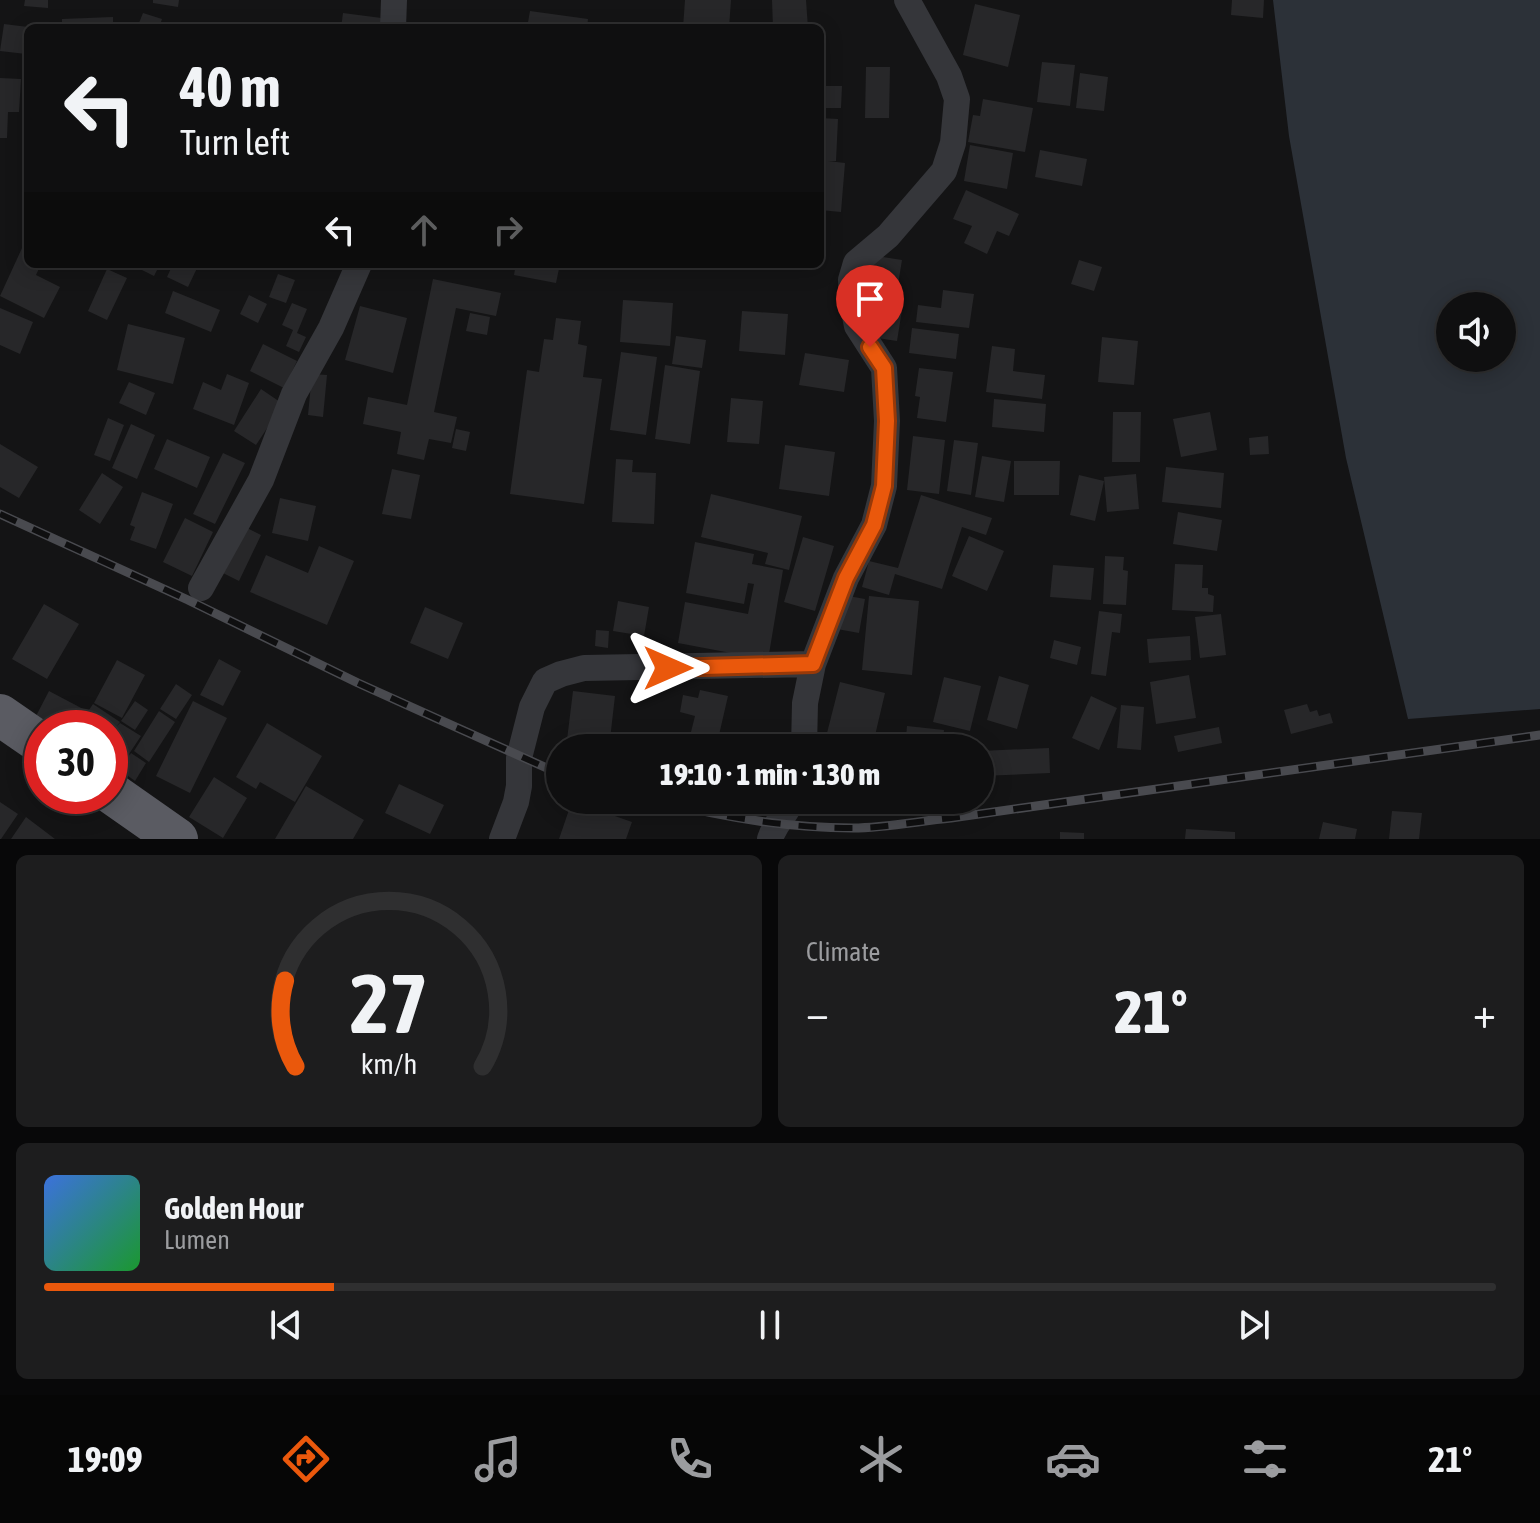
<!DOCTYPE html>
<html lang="en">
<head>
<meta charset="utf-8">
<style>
	:root { --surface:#0f0f10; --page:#1d1d1e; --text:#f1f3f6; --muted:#9b9c9f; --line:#2f2f30; --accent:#ea580c }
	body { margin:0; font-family:"Asap Condensed",sans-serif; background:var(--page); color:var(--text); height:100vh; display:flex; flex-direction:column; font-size:30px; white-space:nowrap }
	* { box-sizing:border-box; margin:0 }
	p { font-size:26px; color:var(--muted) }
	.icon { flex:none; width:44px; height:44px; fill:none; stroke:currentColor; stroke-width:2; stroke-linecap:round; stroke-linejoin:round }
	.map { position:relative; height:839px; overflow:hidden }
	.sheet { display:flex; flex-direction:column; gap:16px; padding:16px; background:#080809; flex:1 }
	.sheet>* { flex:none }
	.banner { position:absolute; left:24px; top:24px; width:800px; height:244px; border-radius:12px; box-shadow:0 4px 20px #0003,0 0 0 2px var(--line); background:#0f0f10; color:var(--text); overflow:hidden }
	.controls { position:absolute; left:1436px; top:292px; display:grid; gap:16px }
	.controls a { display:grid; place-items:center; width:80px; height:80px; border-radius:50%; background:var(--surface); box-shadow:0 4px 20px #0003,0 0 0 2px var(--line); font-size:40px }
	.speed { position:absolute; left:24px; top:710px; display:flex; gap:16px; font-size:40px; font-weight:700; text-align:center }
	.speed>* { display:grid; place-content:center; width:104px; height:104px; border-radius:50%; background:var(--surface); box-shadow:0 4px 20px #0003,0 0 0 2px var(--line); line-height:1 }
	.speed .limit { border:12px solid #d22; background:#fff; color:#111 }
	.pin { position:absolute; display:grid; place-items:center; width:68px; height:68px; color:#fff; margin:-82px -34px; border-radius:50% 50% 50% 0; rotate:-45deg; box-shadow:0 0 8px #0007 }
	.pin .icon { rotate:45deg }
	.me { position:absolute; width:88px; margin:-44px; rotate:90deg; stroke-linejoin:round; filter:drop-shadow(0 0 6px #0008) }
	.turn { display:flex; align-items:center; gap:28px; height:168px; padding:0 24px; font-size:36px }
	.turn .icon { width:104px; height:104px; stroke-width:2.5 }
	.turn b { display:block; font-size:56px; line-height:68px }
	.lanes { display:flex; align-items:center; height:76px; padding:0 24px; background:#0003; justify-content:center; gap:40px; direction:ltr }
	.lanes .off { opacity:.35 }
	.big { font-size:60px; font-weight:800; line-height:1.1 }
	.sheet .widget { flex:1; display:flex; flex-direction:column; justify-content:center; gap:12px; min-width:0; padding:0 28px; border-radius:12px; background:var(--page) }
	.sheet .dial { align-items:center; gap:0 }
	.dial svg { height:208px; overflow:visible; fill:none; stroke:var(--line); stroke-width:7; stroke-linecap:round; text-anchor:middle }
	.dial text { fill:var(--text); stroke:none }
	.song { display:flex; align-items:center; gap:24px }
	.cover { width:96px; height:96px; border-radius:12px; background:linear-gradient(135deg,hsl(220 70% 55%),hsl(130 70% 35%)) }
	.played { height:8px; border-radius:4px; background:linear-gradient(90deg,var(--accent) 20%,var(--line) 20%) }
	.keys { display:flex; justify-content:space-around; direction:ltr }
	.heat { display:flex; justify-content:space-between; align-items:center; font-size:44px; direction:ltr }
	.sheet .tiles { flex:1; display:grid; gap:16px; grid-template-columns:1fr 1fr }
	.widget:last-child { grid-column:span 2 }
	.trip { position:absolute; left:546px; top:734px; width:448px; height:80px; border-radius:40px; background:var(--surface); box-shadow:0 4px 20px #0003,0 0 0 2px var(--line); font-weight:800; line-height:80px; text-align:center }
	.menu { display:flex; height:128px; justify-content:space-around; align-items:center; background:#060606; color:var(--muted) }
	.menu .icon { width:56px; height:56px }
	.menu .active { color:var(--accent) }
	.menu b { font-size:36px; color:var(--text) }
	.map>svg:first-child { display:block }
	.water { fill:#2c3138; fill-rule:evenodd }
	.building { fill:#272729 }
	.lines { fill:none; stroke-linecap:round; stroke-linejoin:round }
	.minor { stroke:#35363a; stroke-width:26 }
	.trunk { stroke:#5a5b62; stroke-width:42 }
	.rail-casing { stroke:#494a4f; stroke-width:9 }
	.rail { stroke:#0f0f10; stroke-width:6; stroke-dasharray:18; stroke-linecap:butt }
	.route-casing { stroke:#983908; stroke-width:20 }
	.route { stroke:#ea580c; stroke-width:14 }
</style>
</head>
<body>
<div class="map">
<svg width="1540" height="839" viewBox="0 0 1540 839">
	<rect width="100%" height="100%" fill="#141415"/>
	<path class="water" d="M1273,0h267v709l-132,10 -62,-261 -57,-322zM1450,306h52v52h-52z"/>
	<path class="building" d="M25,0h23v8l-24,-2z
		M153,0h26l-1,7 -25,-4z
		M685,0h46l-2,28h-46z
		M772,0h34l2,28h-35z
		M1232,0h32l-1,18 -32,-3z
		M975,4l45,11 -12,52 -45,-12z
		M530,11l58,8 -1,9h-60z
		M143,13l19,6 -3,9h-22z
		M343,13l46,6 -2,9h-46z
		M113,17v11h-51v-9z
		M283,22l29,1v5h-29z
		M4,24l24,3 -2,27 -26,-3z
		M1042,62l33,3 -5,41 -33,-4z
		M866,67h24l-1,51h-24z
		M1080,73l28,4 -4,34 -28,-3z
		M0,78l21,1 -2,33h-11l-1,26h-7z
		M820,86h22l-1,22h-21z
		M983,99l50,9 -8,44 -57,-10 5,-27 7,1z
		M820,118l18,1 -2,42h-8l17,2 -4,49 -21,-2 2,-49h-2z
		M970,145l43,8 -6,36 -43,-8z
		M1040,150l47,9 -5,27 -47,-9z
		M966,190l53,24 -10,22 -12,-5 -10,23 -23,-11 8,-17 -19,-7z
		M28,235v29h13l-5,11 24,12 -16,31 -44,-22z
		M870,255l32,5 -7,43 8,1 -6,37 -26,-4 6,-38 -14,-2z
		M1079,260l23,7 -8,24 -23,-7z
		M130,264h30l-6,12z
		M173,264h26l-11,23 -21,-10z
		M516,264h44l-4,19 -42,-8z
		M107,269l20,9 -20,42 -19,-9z
		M278,274l17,6 -9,23 -17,-6z
		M433,279l68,14 -5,23 -40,-8 -22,104 23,5 -6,26 -22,-4 -5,21 -27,-6 4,-22 -38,-8 5,-27 39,8z
		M943,290l31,4 -5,34 -53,-6 2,-17 23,3z
		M173,291l47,19 -9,22 -46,-19z
		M249,295l18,9 -9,19 -18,-9z
		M623,300l50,3 -3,43 -50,-4z
		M292,303l15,6 -10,24 9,4 -7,15 -13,-6 7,-16 -11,-5z
		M360,306l47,12 -14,55 -48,-13z
		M0,308l33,14 -13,32 -20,-9z
		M742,311l46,3 -3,41 -46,-4z
		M470,313l20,4 -3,18 -21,-4z
		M556,318l25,3 -3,23 9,2 -4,31 19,2 -18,125 -74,-10 17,-124 12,2 5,-33 9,1z
		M128,324l57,14 -12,46 -56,-14z
		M912,328l47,6 -3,25 -47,-6z
		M676,336l30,4 -4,28 -30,-4z
		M1102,337l36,4 -4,44 -36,-3z
		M263,344l34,17 -13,27 -34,-17z
		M992,346l23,3 -2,22 32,4 -3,24 -56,-7z
		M621,352l36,5 -11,78 -36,-5z
		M805,353l44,7 -5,32 -45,-7z
		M665,365l35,6 -10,73 -35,-5z
		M919,368l34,4 -7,50 -29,-4 3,-21 -5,-1z
		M227,374l22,9 -15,42 -41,-16 10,-27 18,8z
		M312,374l15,1 -4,42 -15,-2z
		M129,382l26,11 -9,22 -27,-12z
		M261,389l22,15 -27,41 -22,-14z
		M731,398l32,3 -4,43 -32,-2z
		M994,399l52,5 -2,28 -52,-5z
		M1113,412h28l-1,50h-28z
		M1210,412l7,38 -36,7 -8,-38z
		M108,418l16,7 -14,36 -16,-6z
		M131,424l24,11 -18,44 -25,-11z
		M456,429l14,3 -4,19 -14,-3z
		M913,436l32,4 -6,54 -32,-4z
		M1268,436l1,18 -19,1 -1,-17z
		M167,439l43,18 -13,31 -43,-19z
		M954,440l24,3 -7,52 -24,-4z
		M0,444l38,23 -19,31 -19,-11z
		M785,445l50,7 -6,44 -50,-7z
		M223,453l22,10 -30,61 -22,-10z
		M982,456l29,5 -7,41 -29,-5z
		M616,459l17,1 -1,12 24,1 -2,51 -42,-2z
		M1014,461h46l-1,34h-45z
		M1166,467l58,6 -3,35 -59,-6z
		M392,469l28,6 -9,44 -29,-5z
		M102,473l21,14 -23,37 -21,-14z
		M1136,474l3,35 -32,3 -3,-35z
		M1079,475l25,6 -9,40 -25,-6z
		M142,492l31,12 -17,45 -26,-9 5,-13 -5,-2z
		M711,494l91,22 -13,54 -24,-6 3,-11 -67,-16z
		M921,495l71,23 -6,17 -24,-8 -20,62 -47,-15 -6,21 -27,-8 7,-26 29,7z
		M280,498l36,8 -8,35 -36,-8z
		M1178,512l44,8 -5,31 -44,-7z
		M185,518l28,14 -21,44 -29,-14z
		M241,525l20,10 -22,46 -20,-10z
		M969,536l35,15 -17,40 -35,-15z
		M803,537l31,9 -19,65 -31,-9z
		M695,542l59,12 -2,10 31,6 -15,90 -90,-17 7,-41 63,12 6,-30 -6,-1 -4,21 -58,-11z
		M319,546l35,15 -27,64 -77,-33 16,-37 42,18z
		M1105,556l19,1 -1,13 5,1 -2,34 -23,-1z
		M1175,564l28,1 -1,23h6v6l6,2 -1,16 -41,-2z
		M1053,565l41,3 -3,32 -41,-3z
		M843,595l22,4 -6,34 -22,-4z
		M869,596l50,5 -7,74 -50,-5z
		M618,601l31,6 -5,29 -31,-5z
		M44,604l35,20 -32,55 -35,-20z
		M425,607l38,16 -15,36 -38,-16z
		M1099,611l23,3 -2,19 -8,-1 -6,44 -15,-2z
		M1221,614l5,41 -26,3 -5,-41z
		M596,630l13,1 -1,17 -13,-2z
		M1190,636l1,24 -42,3 -2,-24z
		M1054,640l27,7 -4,18 -27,-7z
		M219,659l22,12 -18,35 -23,-11z
		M117,660l28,15 -23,43 -28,-15z
		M1189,675l7,43 -40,6 -6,-42z
		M999,676l30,9 -12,44 -30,-9z
		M944,677l37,9 -11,45 -37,-9z
		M840,682l45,11 -12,51 -46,-11z
		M176,684l16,11 -16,24 -16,-10z
		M700,690l28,6 -12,52 -28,-4 7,-28 -15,-4 3,-17 15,3z
		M49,691l36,19 -9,18h-17l-23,-12z
		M573,691l42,5 -6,52h-43z
		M1091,696l26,12 -18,42 -27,-12z
		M135,701l13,9 -13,20 -14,-9z
		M193,701l34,17 -37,75 -34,-17z
		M93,704l27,18 -3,4 3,-3 21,13 -22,33 -9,-7v-34h-33z
		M1307,704l3,8 7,-2 2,6 11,-3 3,10 -42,11 -7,-24z
		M1121,705l23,2 -3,43 -24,-2z
		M159,711l16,11 -26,40 -15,-11z
		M267,723l55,33 -27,46 -35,-20 -4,7 -20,-12z
		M907,726l37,4 -2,18h-37z
		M1219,727l3,16 -44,9 -4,-16z
		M767,734l28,7 -2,7h-29z
		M1049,748l1,25 -69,3 -1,-25z
		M131,753l15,10 -11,18 -15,-11z
		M214,777l33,21 -24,40 -34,-21z
		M399,784l45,21 -14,29 -45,-21z
		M306,786l58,34 -11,19h-78z
		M572,801l60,21 -6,17h-67z
		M0,802l18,12 -17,25h-1z
		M1392,811l30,2 -3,26h-30z
		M26,817l29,22h-44z
		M1323,822l34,7 -2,10h-36z
		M1186,829l49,3v7h-50z
		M1060,832l24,1v6h-24z"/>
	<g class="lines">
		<path class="minor" d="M393,28l1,-28
			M201,588l60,-108 33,-86 37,-66 28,-64
			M804,748l1,-45 8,-39 33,-86 28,-53 10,-39 3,-65 -3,-53 -27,-42 -5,-25 -1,-21 5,-17 32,-27 56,-65 9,-28 4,-44 -8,-23 -42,-76
			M502,839l14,-37 3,-16v-28l13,-51 13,-26 16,-7 23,-6 229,-4
			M770,839c6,-19 16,-23 22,-39"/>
		<path class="trunk" d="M0,715l42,29
			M110,792l67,47"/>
		<g class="rail-casing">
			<path id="rail" d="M0,514l188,86 170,83 202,91
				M657,800c63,17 130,28 196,28 32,0 66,-7 98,-10l589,-83"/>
		</g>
		<use href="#rail" class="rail"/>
	</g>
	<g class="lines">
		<g class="route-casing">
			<path id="route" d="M668,668l145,-4 33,-86 28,-53 10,-39 3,-65 -3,-53 -14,-21"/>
		</g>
		<use href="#route" class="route"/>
	</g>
</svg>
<div class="controls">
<a><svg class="icon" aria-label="sound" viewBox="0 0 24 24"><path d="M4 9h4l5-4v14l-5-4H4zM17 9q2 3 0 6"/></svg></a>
</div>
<div class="speed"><div class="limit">30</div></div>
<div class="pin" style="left:870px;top:347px;background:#d93025"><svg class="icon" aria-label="arrive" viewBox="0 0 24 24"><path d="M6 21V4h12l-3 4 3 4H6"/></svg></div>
<svg class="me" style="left:668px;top:668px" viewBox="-20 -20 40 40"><path d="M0-17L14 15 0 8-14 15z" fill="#ea580c" stroke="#fff" stroke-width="4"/></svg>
<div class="trip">19:10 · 1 min · 130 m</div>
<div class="banner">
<div class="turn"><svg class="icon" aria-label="left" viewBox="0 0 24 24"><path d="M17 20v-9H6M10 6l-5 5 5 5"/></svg><div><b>40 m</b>Turn left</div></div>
<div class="lanes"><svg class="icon" aria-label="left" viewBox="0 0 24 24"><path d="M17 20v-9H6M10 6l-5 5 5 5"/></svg><svg class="icon off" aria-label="ahead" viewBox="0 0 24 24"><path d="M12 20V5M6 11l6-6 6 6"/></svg><svg class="icon off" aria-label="right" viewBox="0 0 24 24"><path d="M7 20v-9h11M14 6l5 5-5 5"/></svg></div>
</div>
</div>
<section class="sheet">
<div class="tiles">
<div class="widget dial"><svg viewBox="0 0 100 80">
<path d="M14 69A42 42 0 1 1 86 69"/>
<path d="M14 69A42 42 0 0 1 10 36" stroke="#ea580c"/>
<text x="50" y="56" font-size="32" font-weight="700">27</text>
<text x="50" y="72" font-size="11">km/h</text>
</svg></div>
<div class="widget"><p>Climate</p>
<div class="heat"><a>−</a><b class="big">21°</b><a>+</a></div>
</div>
<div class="widget">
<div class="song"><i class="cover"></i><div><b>Golden Hour</b><p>Lumen</p></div></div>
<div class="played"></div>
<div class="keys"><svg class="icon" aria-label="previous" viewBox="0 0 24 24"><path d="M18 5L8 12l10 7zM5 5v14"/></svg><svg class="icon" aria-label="pause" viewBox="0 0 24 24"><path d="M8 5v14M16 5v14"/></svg><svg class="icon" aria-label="next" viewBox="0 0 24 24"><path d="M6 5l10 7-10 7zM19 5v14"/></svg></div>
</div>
</div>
</section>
<nav class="menu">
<b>19:09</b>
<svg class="icon active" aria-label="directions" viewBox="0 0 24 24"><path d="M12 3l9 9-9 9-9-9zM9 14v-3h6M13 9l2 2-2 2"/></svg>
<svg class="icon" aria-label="music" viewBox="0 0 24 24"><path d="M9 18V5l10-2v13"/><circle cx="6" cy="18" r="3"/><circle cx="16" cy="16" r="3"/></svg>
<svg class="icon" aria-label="phone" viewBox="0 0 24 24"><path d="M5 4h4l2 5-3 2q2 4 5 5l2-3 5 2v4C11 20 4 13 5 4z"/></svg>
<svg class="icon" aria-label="climate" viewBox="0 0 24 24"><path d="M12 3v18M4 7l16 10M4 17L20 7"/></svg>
<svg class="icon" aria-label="car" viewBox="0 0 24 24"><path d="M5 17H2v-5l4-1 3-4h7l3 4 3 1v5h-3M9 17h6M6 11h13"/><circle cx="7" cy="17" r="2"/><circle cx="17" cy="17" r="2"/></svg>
<svg class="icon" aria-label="filters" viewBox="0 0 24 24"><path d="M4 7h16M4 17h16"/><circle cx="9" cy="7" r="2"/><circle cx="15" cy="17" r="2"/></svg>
<b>21°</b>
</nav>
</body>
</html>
